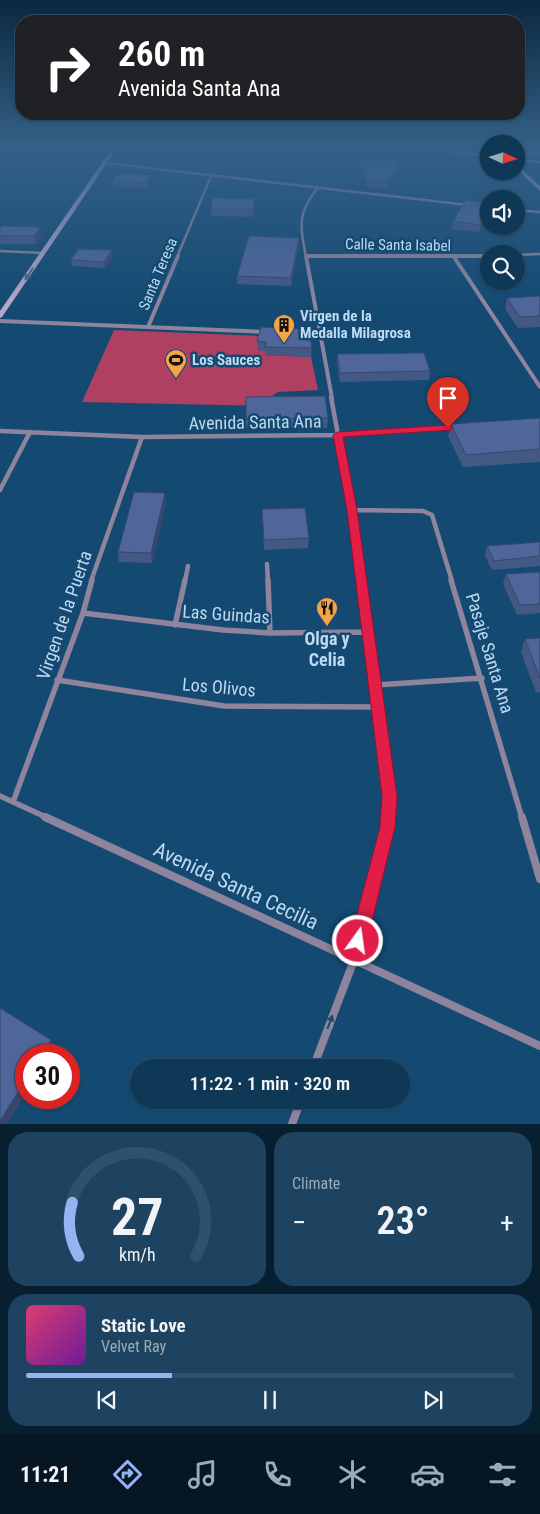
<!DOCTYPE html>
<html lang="en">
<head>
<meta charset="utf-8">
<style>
	:root { --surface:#0f3856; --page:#1d4360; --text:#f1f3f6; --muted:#9bacb9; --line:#2f526c; --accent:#95b2f1 }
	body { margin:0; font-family:"Roboto Condensed",sans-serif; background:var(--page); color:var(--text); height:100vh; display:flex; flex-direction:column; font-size:19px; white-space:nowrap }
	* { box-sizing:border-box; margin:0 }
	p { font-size:16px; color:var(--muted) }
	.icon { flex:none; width:28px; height:28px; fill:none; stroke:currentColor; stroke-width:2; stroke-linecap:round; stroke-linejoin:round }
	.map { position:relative; height:1124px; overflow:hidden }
	.side { display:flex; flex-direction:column; gap:8px; padding:8px; background:#081f2f; flex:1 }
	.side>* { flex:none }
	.banner { position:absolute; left:15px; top:15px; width:510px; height:105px; border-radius:20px; box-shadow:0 1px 4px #0004,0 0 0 1px var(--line); background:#202124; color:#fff; overflow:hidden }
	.needle { width:32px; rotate:94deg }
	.tools { position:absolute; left:480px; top:135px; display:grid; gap:10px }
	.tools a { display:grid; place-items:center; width:45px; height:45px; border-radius:50%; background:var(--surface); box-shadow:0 1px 4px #0004,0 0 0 1px var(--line); font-size:25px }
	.speed { position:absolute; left:15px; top:1044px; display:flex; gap:10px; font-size:25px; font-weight:700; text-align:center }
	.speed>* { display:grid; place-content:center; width:65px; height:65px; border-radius:50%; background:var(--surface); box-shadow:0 1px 4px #0004,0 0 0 1px var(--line); line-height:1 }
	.speed .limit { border:8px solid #d22; background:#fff; color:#111 }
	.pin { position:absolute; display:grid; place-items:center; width:42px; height:42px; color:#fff; margin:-51px -21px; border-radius:50% 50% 50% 0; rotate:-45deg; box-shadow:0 0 5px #0007 }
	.pin .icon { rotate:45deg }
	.me { position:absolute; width:55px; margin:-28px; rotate:14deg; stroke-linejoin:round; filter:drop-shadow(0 0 4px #0008) }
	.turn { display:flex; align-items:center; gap:18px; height:105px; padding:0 20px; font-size:22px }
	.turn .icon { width:65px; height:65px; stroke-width:2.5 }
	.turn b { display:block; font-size:35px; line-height:42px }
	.big { font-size:38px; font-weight:600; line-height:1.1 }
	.side .tile { flex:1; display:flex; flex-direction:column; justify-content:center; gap:8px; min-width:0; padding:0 18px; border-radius:20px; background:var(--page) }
	.side .dial { align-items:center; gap:0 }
	.dial svg { height:130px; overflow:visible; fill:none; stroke:var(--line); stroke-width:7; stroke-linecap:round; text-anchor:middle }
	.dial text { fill:var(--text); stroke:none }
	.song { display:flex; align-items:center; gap:15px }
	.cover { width:60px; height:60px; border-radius:8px; background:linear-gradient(135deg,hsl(340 70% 55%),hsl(280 70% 35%)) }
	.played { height:5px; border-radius:2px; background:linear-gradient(90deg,var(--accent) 30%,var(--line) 30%) }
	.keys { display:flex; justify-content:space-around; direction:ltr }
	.heat { display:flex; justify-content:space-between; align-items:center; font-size:28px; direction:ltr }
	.side .tiles { flex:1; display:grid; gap:8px; grid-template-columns:1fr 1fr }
	.tile:last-child { grid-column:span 2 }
	.trip { position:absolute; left:130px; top:1059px; width:280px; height:50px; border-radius:25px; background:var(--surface); box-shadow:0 1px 4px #0004,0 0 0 1px var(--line); font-weight:600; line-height:50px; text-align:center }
	.tab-bar { display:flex; height:80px; justify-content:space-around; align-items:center; background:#061622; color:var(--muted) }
	.tab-bar .icon { width:35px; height:35px }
	.tab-bar .active { color:var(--accent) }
	.tab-bar b { font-size:22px; color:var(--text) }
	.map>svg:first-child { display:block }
	.green { fill:#af4061 }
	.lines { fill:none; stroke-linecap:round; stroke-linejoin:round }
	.street-far4 { stroke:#8f849d; stroke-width:2.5 }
	.street-far3 { stroke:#8f849d; stroke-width:4 }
	.street-far2 { stroke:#8f849d; stroke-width:4.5 }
	.street-far1 { stroke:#8f849d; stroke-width:5.5 }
	.street { stroke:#8f849d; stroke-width:8 }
	.secondary { fill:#b6a5cc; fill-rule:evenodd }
	.wall { fill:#445884 }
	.shaded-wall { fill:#37476c }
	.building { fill:#4f669a; stroke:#37476c }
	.oneway { fill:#45658d }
	.oneway2 { fill:#144a72 }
	.route { fill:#e11d48; stroke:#92132f }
	.labels { text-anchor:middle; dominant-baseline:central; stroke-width:5; stroke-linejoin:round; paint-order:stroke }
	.far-street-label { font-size:15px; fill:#bed9f0; stroke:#144a72 }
	.far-poi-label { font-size:15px; font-weight:bold; fill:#bed9f0; stroke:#144a72; text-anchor:start }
	.street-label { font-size:18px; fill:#bed9f0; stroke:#144a72 }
	.poi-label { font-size:18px; font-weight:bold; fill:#bed9f0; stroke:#144a72 }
	.near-street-label { font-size:21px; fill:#bed9f0; stroke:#144a72 }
</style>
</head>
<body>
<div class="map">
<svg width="540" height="1124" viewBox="0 0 540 1124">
	<rect width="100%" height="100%" fill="#144a72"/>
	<path class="green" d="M114,330l147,6 -3,14 8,1 -1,4 46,2 7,33 -40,2 -5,3v11l-191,-4z"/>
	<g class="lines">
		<path class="street-far4" d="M105,163l363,42
			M516,210l24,2
			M0,251l43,2
			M516,255l24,-1
			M306,256h183
			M177,257l35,-83
			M306,257c-6,-32 -9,-43 12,-70"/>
		<path class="street-far3" d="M306,256h183
			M306,256l26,142
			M454,257l86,130
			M0,321l266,11
			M148,327l30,-71"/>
		<path class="street-far2" d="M331,397l21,113 10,71
			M0,431l142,6 196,-2 119,-8
			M0,490l30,-58
			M352,510l71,1 9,4 20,66
			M267,564l1,17
			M91,581l51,-144
			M185,581l3,-15"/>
		<path class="street-far1" d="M268,580l2,53
			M362,580l14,105 14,127 -1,6
			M451,580l71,238
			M83,613l140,17 47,3 98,-1
			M175,625l10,-45
			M57,680l167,26 154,1
			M376,685l106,-7
			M0,796l48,22
			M13,802l70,-189 9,-33"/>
		<path class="street" d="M45,817l495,229
			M522,817l18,62
			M313,1068l41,-108 35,-143
			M292,1124l9,-24"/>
		<path class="secondary" d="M113,147h5l-116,170 -2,1v-7z
			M394,147h19l76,8v2z
			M471,147l18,1v2l-16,-2z
			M516,151l24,2v2l-24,-2z
			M516,158l24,3v2l-24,-3z
			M516,164l24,22v5l-24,-23z"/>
	</g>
	<path class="wall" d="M193,147h16l-2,2z
		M359,157l41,12 -14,20 -17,-2 -11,-23z
		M151,180l-3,8 -34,-1 -1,-5z
		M489,203v10l-10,19 -27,-3 1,-8z
		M254,206l-1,11 -42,-1v-7z
		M0,226l42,9 -6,9h-36z
		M299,238v8l-8,40 -54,-2v-8z
		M113,256l-8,12 -33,-2 -1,-6z
		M540,296v31l-22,1 -13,-19 2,-11z
		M257,341l55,7 -1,9 -46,-2v-4l-7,-1z
		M337,354l93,17 -1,9 -89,2 -3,-19z
		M246,397l82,21 -1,10h-81z
		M540,418v44l-77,5 -15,-31 3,-12z
		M165,493l1,10 -14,60 -33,-1 -1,-10z
		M262,509l47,29 -1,10 -44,2z
		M540,542v24l-48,4 -7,-14 2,-10z
		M540,572v41l-23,2 -14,-31 3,-10z
		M540,638v54l-4,1 -15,-41 4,-13z"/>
	<path class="shaded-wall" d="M400,162v7l-14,20 1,-7z
		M151,175v5l-3,8 -1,-5z
		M254,199v7l-1,11v-8z
		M489,208v5l-10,19 1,-7z
		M40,227l2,8 -6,9 -1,-8z
		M299,238v8l-8,40v-8z
		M112,250l1,6 -8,12 -1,-6z
		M165,493l1,10 -14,60 -1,-10z
		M51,1040l4,8 -5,7h-8z
		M26,1079v14l-19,31h-7v-3z"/>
	<path class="building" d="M359,157l41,5 -13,20 -17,-2z
		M117,174l34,1 -4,8 -34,-1z
		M213,198l41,1 -1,10h-42z
		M466,200l23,3v5l-9,17 -27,-4z
		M0,226l40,1 -5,9h-35z
		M249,236l50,2 -8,40 -54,-2z
		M78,249l34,1 -8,12 -33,-2z
		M540,296v20l-20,1 -13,-19z
		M261,327l48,2 3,19 -47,-1 1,-5 -9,-1z
		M424,353l6,18 -90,2 -3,-19z
		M325,396l3,22 -82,1v-22z
		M540,418v31l-74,6 -15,-31z
		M134,492l31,1 -14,60 -33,-1z
		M305,508l4,30 -45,2 -2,-31z
		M540,542v14l-46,5 -7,-15z
		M540,572v32l-20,1 -14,-31z
		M540,638v40l-15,-39z
		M0,1008l51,32 -9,15h-16v24l-26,42z"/>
	<defs><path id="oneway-solid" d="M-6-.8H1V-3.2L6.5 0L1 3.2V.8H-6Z" transform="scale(1.25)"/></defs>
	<use class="oneway" href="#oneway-solid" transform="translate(29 274) rotate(124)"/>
	<use class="oneway2" href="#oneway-solid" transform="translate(330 1022) rotate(-69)"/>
	<linearGradient id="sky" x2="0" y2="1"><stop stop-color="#0b293f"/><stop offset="0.48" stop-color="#346087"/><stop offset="1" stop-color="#346087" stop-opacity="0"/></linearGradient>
	<rect width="540" height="305" fill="url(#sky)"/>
	<path class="route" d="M448,425l5,3 -2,2 -108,7 14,73 40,286 -2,31 -28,114 -3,6 -6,2 -5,-2 -3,-6 30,-114 2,-31 -35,-286 -14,-75 5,-3z"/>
	<defs>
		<g id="building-pin" transform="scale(1.125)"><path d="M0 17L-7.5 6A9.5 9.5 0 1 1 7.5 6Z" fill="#f6a247" stroke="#144a72"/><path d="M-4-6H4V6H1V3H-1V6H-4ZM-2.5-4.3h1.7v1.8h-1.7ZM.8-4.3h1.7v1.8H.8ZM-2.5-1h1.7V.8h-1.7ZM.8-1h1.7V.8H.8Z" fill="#111"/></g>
		<g id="stadium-pin" transform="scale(1.125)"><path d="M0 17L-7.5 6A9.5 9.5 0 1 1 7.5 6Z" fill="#f6a247" stroke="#144a72"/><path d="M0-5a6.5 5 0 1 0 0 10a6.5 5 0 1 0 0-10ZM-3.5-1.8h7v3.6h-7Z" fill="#111"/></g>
		<g id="restaurant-pin" transform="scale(1.125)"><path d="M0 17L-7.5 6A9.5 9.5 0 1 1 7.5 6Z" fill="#f6a247" stroke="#144a72"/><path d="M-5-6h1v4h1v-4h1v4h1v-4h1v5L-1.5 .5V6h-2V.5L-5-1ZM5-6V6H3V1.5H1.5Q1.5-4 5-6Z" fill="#111"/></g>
	</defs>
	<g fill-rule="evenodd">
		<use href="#building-pin" x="284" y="325"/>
		<use href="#stadium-pin" x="176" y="360"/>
		<use href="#restaurant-pin" x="327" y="608"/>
	</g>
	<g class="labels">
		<g class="far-street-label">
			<text transform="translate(398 245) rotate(1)">Calle Santa Isabel</text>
			<text transform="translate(158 274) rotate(-67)">Santa Teresa</text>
		</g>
		<g class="far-poi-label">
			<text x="300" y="316">Virgen de la<tspan x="300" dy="17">Medalla Milagrosa</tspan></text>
			<text x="192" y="360">Los Sauces</text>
		</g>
		<g class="street-label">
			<text transform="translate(255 422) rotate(-1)">Avenida Santa Ana</text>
			<text transform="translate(226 614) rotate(4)">Las Guindas</text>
			<text transform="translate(64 615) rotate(-71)">Virgen de la Puerta</text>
			<text transform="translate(490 653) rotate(73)">Pasaje Santa Ana</text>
			<text transform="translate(219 687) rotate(5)">Los Olivos</text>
		</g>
		<g class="poi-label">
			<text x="327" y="638">Olga y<tspan x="327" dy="21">Celia</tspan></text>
		</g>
		<g class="near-street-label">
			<text transform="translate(236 886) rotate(25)">Avenida Santa Cecilia</text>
		</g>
	</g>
</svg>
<div class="tools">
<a><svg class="needle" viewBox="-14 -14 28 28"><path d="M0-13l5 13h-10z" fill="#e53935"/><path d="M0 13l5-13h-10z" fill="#9bacb9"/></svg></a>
<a><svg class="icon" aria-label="sound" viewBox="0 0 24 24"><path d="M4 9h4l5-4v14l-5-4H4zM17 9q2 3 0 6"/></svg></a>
<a><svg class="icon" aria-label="search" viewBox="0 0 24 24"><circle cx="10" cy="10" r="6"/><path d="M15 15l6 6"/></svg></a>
</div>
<div class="speed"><div class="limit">30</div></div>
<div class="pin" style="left:448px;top:428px;background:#d93025"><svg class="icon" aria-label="arrive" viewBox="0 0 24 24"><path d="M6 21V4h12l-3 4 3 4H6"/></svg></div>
<svg class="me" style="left:358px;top:941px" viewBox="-20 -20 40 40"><circle r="17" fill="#e11d48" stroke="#fff" stroke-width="3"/><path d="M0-11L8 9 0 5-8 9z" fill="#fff"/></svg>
<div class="trip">11:22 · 1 min · 320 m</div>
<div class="banner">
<div class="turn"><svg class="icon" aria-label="right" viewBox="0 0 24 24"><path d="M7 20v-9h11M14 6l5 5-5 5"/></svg><div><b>260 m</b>Avenida Santa Ana</div></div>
</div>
</div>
<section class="side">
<div class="tiles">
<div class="tile dial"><svg viewBox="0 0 100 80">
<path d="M14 69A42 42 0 1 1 86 69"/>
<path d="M14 69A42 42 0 0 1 10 36" stroke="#95b2f1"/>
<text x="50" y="56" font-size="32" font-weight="700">27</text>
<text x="50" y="72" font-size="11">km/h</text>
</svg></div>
<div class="tile"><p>Climate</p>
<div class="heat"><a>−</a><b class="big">23°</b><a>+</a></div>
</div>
<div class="tile">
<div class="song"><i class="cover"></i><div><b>Static Love</b><p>Velvet Ray</p></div></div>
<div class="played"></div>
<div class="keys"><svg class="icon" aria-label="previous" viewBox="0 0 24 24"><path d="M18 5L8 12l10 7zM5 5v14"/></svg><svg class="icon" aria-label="pause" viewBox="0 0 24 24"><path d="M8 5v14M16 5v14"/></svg><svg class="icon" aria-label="next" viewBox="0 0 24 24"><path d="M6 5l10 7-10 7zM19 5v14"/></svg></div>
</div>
</div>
</section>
<nav class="tab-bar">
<b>11:21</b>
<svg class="icon active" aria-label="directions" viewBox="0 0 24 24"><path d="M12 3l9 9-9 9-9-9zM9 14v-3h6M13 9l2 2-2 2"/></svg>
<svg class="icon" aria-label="music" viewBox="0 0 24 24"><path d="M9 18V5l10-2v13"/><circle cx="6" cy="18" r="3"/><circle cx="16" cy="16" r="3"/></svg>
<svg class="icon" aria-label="phone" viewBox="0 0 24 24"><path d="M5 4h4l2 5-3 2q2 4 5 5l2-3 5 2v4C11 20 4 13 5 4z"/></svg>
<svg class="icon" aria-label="climate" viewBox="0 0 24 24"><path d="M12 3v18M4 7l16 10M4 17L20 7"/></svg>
<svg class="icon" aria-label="car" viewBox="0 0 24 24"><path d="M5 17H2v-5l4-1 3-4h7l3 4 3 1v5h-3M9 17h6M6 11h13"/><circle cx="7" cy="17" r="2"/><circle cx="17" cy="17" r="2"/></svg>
<svg class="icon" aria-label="filters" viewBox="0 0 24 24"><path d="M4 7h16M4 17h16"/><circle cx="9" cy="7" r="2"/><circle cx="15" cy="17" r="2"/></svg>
</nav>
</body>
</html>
